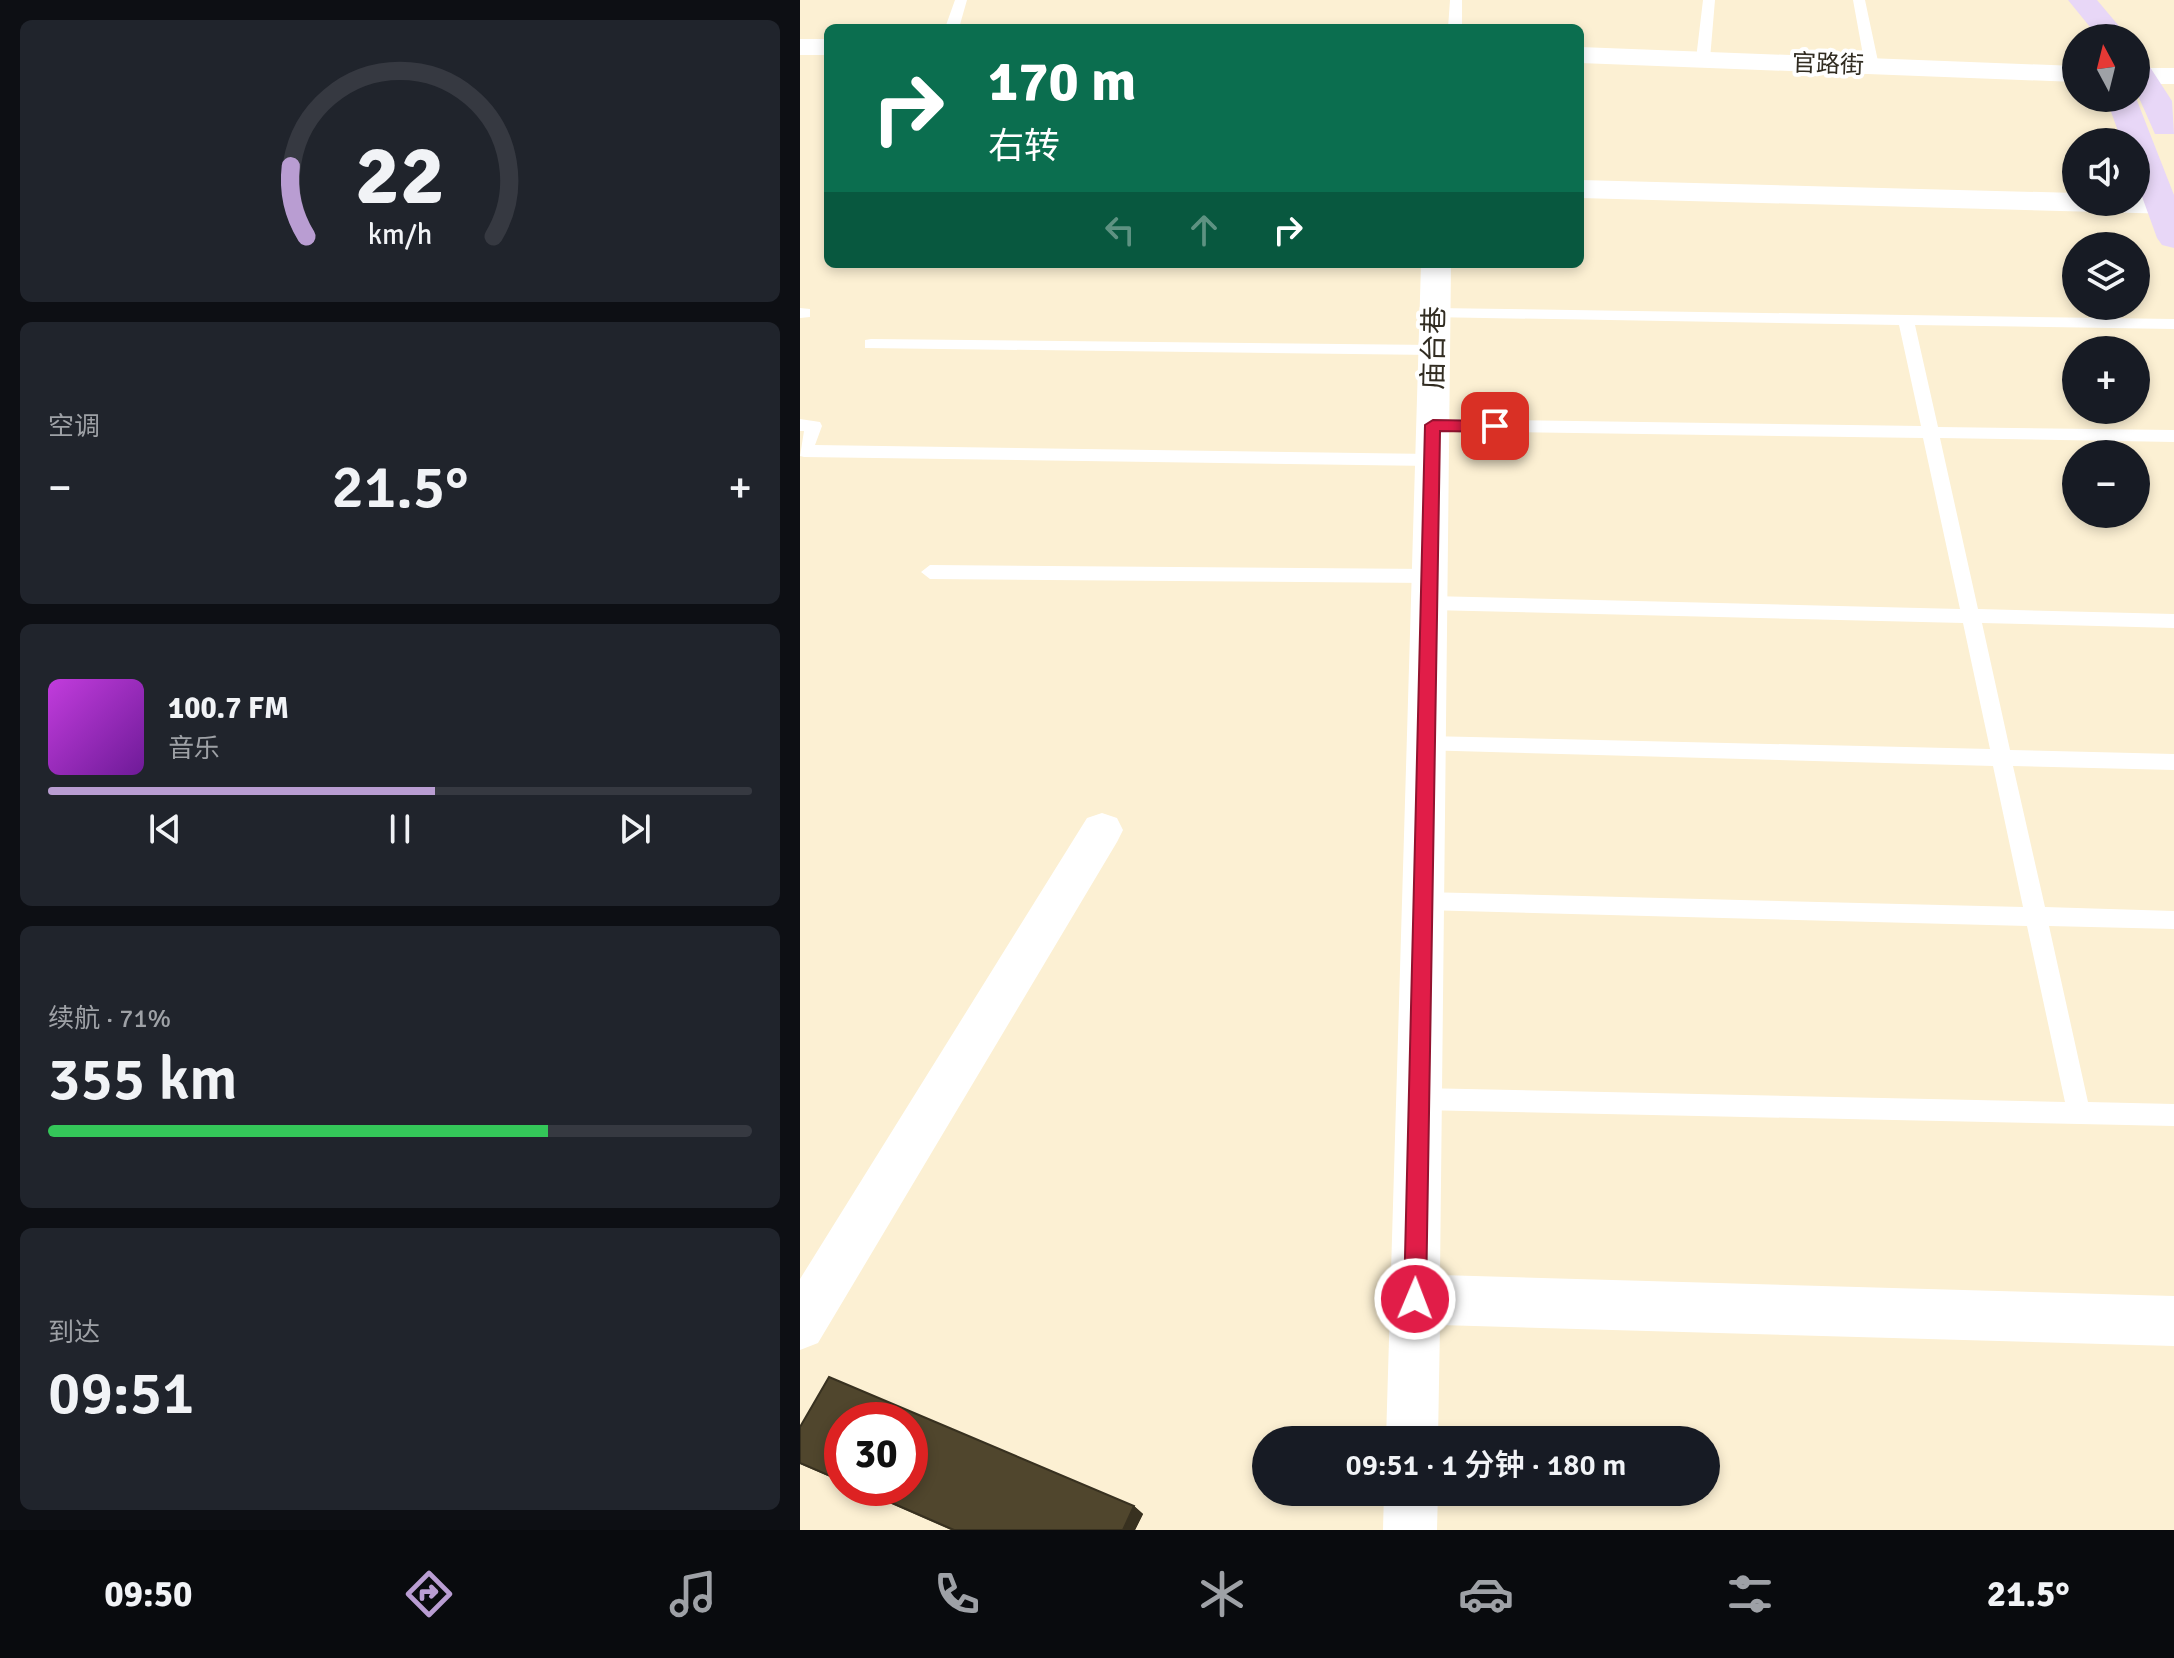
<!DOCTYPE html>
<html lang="zh">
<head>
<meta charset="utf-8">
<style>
	:root { --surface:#171b24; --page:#20242c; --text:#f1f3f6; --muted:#9ea1a6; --line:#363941; --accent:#b99dd2 }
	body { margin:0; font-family:Signika,"Noto Sans SC",sans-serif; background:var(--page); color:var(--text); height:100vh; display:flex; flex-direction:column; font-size:30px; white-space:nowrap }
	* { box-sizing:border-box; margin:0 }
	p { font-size:26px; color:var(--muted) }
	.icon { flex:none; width:44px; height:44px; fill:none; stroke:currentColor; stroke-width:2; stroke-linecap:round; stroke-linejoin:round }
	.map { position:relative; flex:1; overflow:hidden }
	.side { display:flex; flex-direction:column; gap:20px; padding:20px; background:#0d0f14; width:800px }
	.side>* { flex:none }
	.hud { position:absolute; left:24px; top:24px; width:760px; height:244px; border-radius:12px; box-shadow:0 4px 12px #0003; background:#0b6e4f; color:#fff; overflow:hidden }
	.needle { width:52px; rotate:353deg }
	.controls { position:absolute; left:1262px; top:24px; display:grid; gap:16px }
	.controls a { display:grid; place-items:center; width:88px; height:88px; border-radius:50%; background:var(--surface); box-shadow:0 4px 12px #0003; font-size:40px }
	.speed { position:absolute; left:24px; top:1402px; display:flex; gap:16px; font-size:40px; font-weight:700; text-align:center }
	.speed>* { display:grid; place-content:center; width:104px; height:104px; border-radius:50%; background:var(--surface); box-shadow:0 4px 12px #0003; line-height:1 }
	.speed .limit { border:12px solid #d22; background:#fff; color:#111 }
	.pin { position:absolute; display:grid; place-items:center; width:68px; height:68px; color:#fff; margin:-34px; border-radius:16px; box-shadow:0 4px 12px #0006 }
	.me { position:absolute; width:88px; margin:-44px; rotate:1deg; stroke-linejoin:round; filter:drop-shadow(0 0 6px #0008) }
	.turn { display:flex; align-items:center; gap:28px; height:168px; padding:0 32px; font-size:36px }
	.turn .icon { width:104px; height:104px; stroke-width:2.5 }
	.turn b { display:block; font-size:56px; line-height:68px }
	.lanes { display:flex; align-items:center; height:76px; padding:0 32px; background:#0003; justify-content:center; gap:40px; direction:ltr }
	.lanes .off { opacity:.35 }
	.big { font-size:60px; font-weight:600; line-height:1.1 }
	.side .widget { flex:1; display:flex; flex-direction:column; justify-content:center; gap:12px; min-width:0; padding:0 28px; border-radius:12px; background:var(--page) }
	.side .dial { align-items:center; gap:0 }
	.dial svg { height:208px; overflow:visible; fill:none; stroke:var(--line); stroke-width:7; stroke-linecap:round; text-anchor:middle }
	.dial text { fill:var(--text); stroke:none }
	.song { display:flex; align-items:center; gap:24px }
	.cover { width:96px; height:96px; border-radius:12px; background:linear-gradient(135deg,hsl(290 70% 55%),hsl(280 70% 35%)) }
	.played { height:8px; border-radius:4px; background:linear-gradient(90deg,var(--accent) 55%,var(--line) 55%) }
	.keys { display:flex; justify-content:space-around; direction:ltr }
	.heat { display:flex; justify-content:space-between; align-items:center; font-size:44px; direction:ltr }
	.charge { height:12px; border-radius:6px; background:linear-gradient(90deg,#34c759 71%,var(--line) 0) }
	.trip { position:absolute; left:452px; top:1426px; width:468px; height:80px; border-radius:40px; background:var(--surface); box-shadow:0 4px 12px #0003; font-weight:600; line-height:80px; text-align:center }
	.tab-bar { display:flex; height:128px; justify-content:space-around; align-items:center; background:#090b0e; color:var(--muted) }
	.tab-bar .icon { width:56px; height:56px }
	.tab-bar .on { color:var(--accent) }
	.tab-bar b { font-size:36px; color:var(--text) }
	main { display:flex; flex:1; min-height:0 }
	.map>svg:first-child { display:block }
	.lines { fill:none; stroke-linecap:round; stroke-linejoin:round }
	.lane { fill:#fff; fill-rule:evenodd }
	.street { fill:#fff; fill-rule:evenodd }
	.secondary { fill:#e8d7f7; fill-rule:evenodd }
	.wall { fill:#453c27 }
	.shaded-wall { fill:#383120 }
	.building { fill:#50462d; stroke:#383120; stroke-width:2 }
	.route { fill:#e11d48; stroke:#92132f; stroke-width:2 }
	.labels { text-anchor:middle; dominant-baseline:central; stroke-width:8; stroke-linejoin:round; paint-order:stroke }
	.far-street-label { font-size:24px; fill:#312c21; stroke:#fff }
	.street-label { font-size:28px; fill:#312c21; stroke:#fff }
</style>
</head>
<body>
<main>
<section class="side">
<div class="widget dial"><svg viewBox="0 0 100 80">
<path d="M14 69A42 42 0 1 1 86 69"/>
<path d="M14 69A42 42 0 0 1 8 42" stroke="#b99dd2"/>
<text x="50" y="56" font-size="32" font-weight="700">22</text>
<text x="50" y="72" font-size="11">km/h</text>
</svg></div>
<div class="widget"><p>空调</p>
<div class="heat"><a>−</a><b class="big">21.5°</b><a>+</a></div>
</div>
<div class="widget">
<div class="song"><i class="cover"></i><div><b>100.7 FM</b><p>音乐</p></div></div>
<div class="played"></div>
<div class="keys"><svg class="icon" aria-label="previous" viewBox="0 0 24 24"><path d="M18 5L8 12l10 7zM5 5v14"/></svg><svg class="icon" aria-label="pause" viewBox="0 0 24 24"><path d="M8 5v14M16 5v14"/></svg><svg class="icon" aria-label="next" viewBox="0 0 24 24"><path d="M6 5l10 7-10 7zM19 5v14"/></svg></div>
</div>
<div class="widget"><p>续航 · 71%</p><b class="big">355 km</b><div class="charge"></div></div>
<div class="widget"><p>到达</p><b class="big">09:51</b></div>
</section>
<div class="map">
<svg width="1374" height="1530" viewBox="0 0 1374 1530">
	<rect width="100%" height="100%" fill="#fcf0d3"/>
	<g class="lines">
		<path class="lane" d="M155,0h12l-8,28h-14z
			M650,0h12v28h-14z
			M903,0h12l-5,59 -7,4 -7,-4z
			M1053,0h12l14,66 -2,3 -12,-3z
			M0,308l10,1v8l-10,1z
			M635,308l739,11v10l-259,-4 23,102 236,3v12l-234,-4 38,171 196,5v14l-192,-5 28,127 164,4v16l-161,-4 32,141 129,4v18l-125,-3 39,176 86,2v22l-755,-16 -8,-3 -4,-8 4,-8 8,-3 646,14 -38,-176 -604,-16 -8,-2 -3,-7 3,-7 8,-2 600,15 -30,-141 -573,-16 -3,-6 3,-6 7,-2 563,13 -27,-126 -533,-13 -9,-7 9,-7 530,13 -37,-171 -490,-7 -8,-6 8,-6 488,7 -22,-101 -470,-8 -2,-4z
			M71,339l563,6 8,5 -8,5 -569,-7v-8z
			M0,419l20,3 2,4 -7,19 617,9 9,6 -9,6 -628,-9 -4,-1 4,-25h-4z
			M130,565l500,4 9,7 -9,7 -500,-4 -9,-7z"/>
		<path class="street" d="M0,39h28v16h-28z
			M780,47l496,19v16l-496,-19z
			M1336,68h38v16h-38z
			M780,180l496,13v9h60v-7l38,1v18l-594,-16z
			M621,264h30l-11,1011 734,21v50l-734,-21 -2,115h-52z
			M302,813l15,5 6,12 -6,12 -299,501 -18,7v-71l287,-461z
			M584,1492h54l-1,38h-54z"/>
		<path class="secondary" d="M1268,0h29l32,38h-30z
			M1336,58l10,3 26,40 2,33h-19l-19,-43z
			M1306,98h30l38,97v53l-12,-3 -5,-7 -21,-58v-38h-14z"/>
	</g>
	<path class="wall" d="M29,1377l305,129 9,8 -8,16h-184l-96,-42h55v-68h-68v62l-42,-18v-37z"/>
	<path class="shaded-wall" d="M334,1506l9,8 -8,16h-12z"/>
	<path class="building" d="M29,1377l305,129 -11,24h-169l-96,-42h52v-68h-68v61l-42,-18v-36z"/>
	<path class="route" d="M633,420l62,1 8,5 -8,6 -55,-1 -14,868 -3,8 -8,3 -8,-3 -3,-8 21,-874z"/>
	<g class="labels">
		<g class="far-street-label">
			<text transform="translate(1028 64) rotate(2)">官路街</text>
		</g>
		<g class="street-label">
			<text transform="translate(634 348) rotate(-89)">庙台巷</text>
		</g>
	</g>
</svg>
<div class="controls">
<a><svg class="needle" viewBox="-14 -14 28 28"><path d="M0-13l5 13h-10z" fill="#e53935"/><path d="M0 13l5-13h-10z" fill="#9ea1a6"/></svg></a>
<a><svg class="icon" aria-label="sound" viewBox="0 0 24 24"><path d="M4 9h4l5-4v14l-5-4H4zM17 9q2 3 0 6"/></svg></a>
<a><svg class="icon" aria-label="layers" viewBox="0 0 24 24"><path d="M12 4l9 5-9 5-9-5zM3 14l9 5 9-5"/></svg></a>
<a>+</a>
<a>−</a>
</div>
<div class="speed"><div class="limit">30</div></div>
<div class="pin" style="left:695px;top:426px;background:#d93025"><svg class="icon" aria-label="arrive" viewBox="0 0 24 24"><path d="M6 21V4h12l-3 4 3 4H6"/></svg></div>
<svg class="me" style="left:615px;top:1299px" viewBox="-20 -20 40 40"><circle r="17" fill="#e11d48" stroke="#fff" stroke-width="3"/><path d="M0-11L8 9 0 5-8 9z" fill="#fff"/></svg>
<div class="trip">09:51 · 1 分钟 · 180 m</div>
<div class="hud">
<div class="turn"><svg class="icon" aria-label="right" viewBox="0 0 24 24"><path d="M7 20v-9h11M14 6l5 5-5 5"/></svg><div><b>170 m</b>右转</div></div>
<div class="lanes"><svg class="icon off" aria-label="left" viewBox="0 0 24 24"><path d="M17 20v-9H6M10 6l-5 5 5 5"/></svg><svg class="icon off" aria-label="ahead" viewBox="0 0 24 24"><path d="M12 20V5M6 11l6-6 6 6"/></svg><svg class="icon" aria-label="right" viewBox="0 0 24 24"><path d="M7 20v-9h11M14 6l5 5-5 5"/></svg></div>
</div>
</div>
</main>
<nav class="tab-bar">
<b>09:50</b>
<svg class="icon on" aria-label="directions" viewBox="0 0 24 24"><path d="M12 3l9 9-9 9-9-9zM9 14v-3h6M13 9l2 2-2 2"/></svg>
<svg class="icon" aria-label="music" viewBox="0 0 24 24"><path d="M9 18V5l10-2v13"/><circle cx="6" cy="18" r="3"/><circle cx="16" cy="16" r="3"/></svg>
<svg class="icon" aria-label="phone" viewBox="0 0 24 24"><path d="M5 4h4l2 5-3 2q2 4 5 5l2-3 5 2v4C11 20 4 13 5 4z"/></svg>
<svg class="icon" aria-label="climate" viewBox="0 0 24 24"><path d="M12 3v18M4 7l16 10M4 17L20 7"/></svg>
<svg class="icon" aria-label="car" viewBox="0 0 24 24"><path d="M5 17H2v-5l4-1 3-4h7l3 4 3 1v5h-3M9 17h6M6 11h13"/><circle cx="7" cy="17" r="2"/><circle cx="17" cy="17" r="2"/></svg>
<svg class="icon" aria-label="filters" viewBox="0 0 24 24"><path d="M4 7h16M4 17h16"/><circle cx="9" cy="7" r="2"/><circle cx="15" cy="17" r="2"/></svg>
<b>21.5°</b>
</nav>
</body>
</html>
